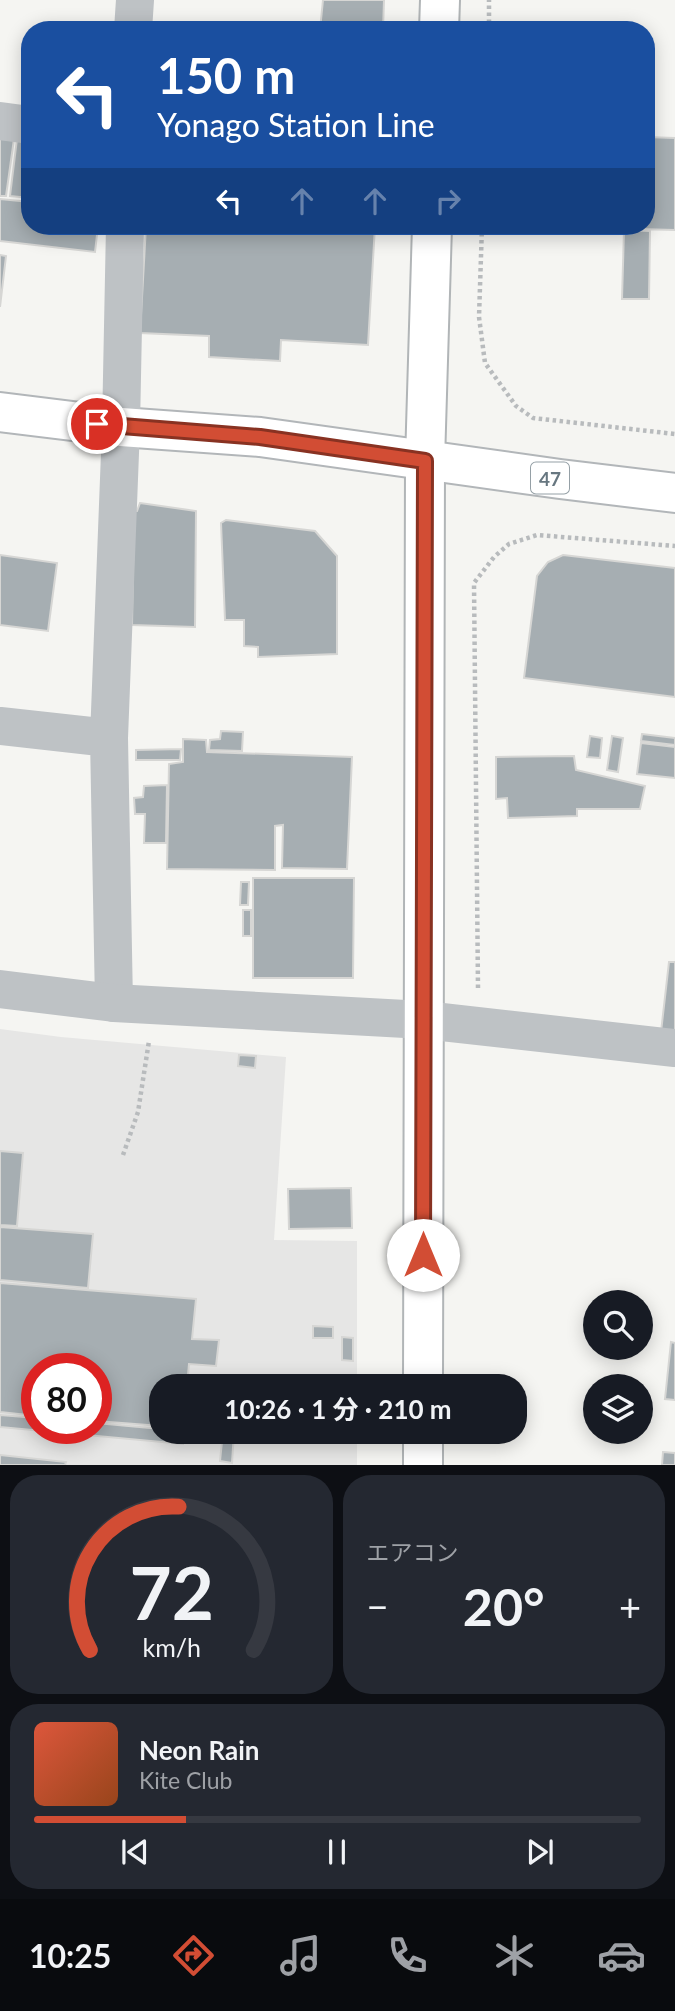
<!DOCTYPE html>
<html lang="ja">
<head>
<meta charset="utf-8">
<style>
	:root { --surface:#171b24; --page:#242831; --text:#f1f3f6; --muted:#9ea1a6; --line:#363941; --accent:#d24d34 }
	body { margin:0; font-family:Lato,"Noto Sans JP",sans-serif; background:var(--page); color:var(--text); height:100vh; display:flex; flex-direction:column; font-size:26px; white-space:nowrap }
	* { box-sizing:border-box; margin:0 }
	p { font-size:23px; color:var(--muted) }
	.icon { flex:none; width:38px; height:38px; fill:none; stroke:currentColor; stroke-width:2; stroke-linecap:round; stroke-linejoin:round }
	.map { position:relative; height:1465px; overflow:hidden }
	.sheet { display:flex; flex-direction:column; gap:10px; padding:10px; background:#0d0f14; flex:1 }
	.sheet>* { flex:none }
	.guide { position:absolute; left:21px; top:21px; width:634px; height:214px; border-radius:28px; box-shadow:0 4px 18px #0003; background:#1a4fa0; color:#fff; overflow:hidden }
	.tools { position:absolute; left:583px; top:1290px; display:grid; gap:14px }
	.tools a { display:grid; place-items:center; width:70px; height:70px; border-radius:50%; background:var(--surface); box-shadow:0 4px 18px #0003; font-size:35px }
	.speed { position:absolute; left:21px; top:1353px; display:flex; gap:14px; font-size:35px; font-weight:700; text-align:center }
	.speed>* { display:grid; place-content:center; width:91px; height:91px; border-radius:50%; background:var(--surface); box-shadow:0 4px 18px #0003; line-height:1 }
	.speed .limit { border:10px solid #d22; background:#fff; color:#111 }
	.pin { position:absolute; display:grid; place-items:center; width:60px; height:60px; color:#fff; margin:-30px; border:4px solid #fff; border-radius:50%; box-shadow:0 2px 7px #0007 }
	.me { position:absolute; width:77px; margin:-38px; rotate:0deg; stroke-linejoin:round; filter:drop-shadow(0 0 5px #0008) }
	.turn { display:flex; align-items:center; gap:24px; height:147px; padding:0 21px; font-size:32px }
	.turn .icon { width:91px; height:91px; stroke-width:2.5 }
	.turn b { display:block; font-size:49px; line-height:60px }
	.lanes { display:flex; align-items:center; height:66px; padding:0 21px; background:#0003; justify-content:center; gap:35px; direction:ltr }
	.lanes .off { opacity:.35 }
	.big { font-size:52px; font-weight:700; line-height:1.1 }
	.sheet .tile { flex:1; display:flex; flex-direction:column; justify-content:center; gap:10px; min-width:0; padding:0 24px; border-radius:28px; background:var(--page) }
	.sheet .dial { align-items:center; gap:0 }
	.dial svg { height:182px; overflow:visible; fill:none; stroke:var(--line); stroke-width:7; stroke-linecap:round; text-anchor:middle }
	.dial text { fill:var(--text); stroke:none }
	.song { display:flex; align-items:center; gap:21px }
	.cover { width:84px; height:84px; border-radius:10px; background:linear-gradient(135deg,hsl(10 70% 55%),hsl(20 70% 35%)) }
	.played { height:7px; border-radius:4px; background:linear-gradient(90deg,var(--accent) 25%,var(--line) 25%) }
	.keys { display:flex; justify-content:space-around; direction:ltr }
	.heat { display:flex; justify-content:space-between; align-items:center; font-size:38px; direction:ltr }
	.sheet .tiles { flex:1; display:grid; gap:10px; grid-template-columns:1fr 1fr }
	.tile:last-child { grid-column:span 2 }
	.trip { position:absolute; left:149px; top:1374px; width:378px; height:70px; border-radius:28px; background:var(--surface); box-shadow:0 4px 18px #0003; font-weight:700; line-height:70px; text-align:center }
	.tabs { display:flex; height:112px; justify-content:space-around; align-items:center; background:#090b0e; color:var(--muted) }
	.tabs .icon { width:49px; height:49px }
	.tabs .on { color:var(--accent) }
	.tabs b { font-size:32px; color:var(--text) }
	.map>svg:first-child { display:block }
	.built { fill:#e6e6e5; fill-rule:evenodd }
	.building { fill:#a6aeb2; stroke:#d6d6d4; stroke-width:2 }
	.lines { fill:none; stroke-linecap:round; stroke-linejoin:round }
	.primary-casing { stroke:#b2b6b9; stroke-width:42 }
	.trunk-casing { stroke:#b1b5b7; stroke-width:42 }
	.path { stroke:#b8bbbd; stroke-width:4.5; stroke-dasharray:3.5 3.5; stroke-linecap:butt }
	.minor { stroke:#bec2c5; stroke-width:38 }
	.tertiary { stroke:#bec2c5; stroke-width:38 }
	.primary { stroke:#fff; stroke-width:38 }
	.trunk { stroke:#fff; stroke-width:38 }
	.route-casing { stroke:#883222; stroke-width:18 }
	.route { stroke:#d24d34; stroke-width:12 }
	.labels { text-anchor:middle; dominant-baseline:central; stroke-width:7; stroke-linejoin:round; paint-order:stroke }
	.shield { fill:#fff; stroke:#95a0a6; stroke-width:2 }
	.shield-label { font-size:19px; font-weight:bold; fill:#677780 }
</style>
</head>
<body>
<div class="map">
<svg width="675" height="1465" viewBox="0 0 675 1465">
	<rect width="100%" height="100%" fill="#f5f5f2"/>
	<path class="built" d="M0,1029l61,8 225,20 -12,183 83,1v145h-196v46h196v33h-357zM37,1368h59v60h-59z"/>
	<path class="building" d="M323,0h61l-1,30h-63z
		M0,137l14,2 -8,57h-6z
		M646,137l29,1v92l-148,-4h119z
		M17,139l13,1v58l-20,-2z
		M0,199l30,3v24h68l-3,26 -95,-11z
		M146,226h229l-7,119 -87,-5 -1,21 -71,-4v-21l-69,-3z
		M624,230l26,1 -1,68h-27z
		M0,255l6,1 -6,51z
		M140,503l56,8 -1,116 -63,-2 2,-114h3z
		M226,520l89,11 22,25v98l-79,3v-10l-14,-1v-26h-19l-4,-97z
		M0,555l57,8 -9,68 -48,-6z
		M563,555l112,13v129l-151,-19 13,-102 11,-14z
		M221,731l22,1 -1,19 -33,-1 1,-10 10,-1z
		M642,734l33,4v7l-34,-4z
		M590,736l12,2 -2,20 -13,-1z
		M612,736l11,2 -5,34 -11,-2z
		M183,739l23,1 1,12 145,5 -5,112 -65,-1 1,-43 -8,1v44l-108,-1 2,-105 14,-2z
		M641,743l34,4v31l-38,-4z
		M181,749l-1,11h-44v-10z
		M574,756l2,14 69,16 -5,23h-63v7l-69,2 -1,-20 -11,1v-42z
		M167,785l-1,58h-22l1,-29h-10l-1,-16 9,-1 1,-11z
		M253,878h101l-1,100h-100z
		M241,882h8l-1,23h-8z
		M243,910h8v26h-8z
		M669,962h6v71l-14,-1z
		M239,1055l17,1 -1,12 -17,-2z
		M0,1151l23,2 -6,73 -17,-1z
		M351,1188l1,40 -63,1 -1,-40z
		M0,1227l93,7 -5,54 -88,-8z
		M0,1283l196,16 -4,40 27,1 -3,26 -27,-2 -2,22h-26v40l-65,-5v-53h-59v48l-37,-4z
		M313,1326l20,1v11h-20z
		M342,1337l11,1v23l-11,-1z
		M671,1342l4,1v57l-10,-1z
		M0,1415l37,3v10h59v-5l65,6v3h22v12l-183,-17z
		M223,1432h11l-2,31 -12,-2z
		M663,1452l12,1v12h-13z
		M0,1455l66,7 -1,3h-65z"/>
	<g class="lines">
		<g class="primary-casing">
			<path id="primary" d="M0,412l121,15 139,10 300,42 115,14"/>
		</g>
		<g class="trunk-casing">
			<path id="trunk" d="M439,30l1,-30
				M423,1386l2,-925 7,-235
				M423,1465v-33"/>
		</g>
		<path class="path" d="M489,30v-30
			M482,226l-3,91 6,46 31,43 17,12 142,16
			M478,988l-4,-405 20,-26 15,-13 28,-9 138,11
			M123,1155l15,-43 11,-71"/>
		<path class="minor" d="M133,30l2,-30
			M0,121l30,4
			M0,726l109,12
			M114,1003l-5,-265 12,-311 4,-201
			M424,1020l251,28"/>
		<path class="tertiary" d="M0,989l114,14 310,17"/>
		<use href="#primary" class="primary"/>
		<use href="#trunk" class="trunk"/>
	</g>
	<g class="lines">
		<g class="route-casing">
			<path id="route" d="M97,424l163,13 165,24 -2,794"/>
		</g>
		<use href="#route" class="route"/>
	</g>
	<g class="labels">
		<rect class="shield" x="531" y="462.5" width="38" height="31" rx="5"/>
		<g class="shield-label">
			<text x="550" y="478">47</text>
		</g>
	</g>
</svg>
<div class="tools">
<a><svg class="icon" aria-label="search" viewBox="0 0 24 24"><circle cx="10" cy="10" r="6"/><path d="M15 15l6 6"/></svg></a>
<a><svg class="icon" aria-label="layers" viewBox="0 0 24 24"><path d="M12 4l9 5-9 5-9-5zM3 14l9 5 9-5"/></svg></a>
</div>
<div class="speed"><div class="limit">80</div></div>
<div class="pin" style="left:97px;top:424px;background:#d93025"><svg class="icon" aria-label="arrive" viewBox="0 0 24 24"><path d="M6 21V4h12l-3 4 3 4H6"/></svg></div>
<svg class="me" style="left:423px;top:1255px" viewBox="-20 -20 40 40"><circle r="19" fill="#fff"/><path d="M0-13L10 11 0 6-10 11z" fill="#d24d34"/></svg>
<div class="trip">10:26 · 1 分 · 210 m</div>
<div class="guide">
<div class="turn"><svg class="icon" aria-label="left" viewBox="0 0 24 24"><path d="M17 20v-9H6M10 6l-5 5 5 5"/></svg><div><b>150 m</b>Yonago Station Line</div></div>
<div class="lanes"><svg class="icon" aria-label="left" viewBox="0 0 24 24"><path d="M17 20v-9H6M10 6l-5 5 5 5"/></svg><svg class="icon off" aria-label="ahead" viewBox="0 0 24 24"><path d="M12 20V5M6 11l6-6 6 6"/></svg><svg class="icon off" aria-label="ahead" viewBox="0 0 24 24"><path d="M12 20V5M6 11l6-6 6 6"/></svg><svg class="icon off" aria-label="right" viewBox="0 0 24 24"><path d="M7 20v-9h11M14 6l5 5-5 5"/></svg></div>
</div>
</div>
<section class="sheet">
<div class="tiles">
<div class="tile dial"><svg viewBox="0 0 100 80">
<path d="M14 69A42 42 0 1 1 86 69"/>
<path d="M14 69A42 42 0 0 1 53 6" stroke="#d24d34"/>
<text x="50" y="56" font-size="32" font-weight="700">72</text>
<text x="50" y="72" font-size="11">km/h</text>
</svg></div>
<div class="tile"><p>エアコン</p>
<div class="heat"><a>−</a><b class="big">20°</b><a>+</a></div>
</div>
<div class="tile">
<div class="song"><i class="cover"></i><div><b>Neon Rain</b><p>Kite Club</p></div></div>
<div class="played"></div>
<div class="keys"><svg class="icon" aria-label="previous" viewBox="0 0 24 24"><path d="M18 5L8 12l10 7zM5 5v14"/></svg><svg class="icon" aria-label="pause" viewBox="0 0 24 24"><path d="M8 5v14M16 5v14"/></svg><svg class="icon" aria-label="next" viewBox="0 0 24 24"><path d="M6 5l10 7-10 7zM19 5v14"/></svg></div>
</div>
</div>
</section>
<nav class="tabs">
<b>10:25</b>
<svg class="icon on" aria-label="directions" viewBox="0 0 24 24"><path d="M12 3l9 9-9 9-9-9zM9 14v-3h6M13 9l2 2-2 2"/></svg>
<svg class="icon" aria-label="music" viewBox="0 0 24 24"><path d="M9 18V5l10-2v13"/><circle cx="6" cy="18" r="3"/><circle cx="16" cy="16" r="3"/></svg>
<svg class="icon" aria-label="phone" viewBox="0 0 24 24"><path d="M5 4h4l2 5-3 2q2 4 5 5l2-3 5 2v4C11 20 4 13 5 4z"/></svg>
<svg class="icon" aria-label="climate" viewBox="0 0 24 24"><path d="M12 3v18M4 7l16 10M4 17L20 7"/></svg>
<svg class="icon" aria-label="car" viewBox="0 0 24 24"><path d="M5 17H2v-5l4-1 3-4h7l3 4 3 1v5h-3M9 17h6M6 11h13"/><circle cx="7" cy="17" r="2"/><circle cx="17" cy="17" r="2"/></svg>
</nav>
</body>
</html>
